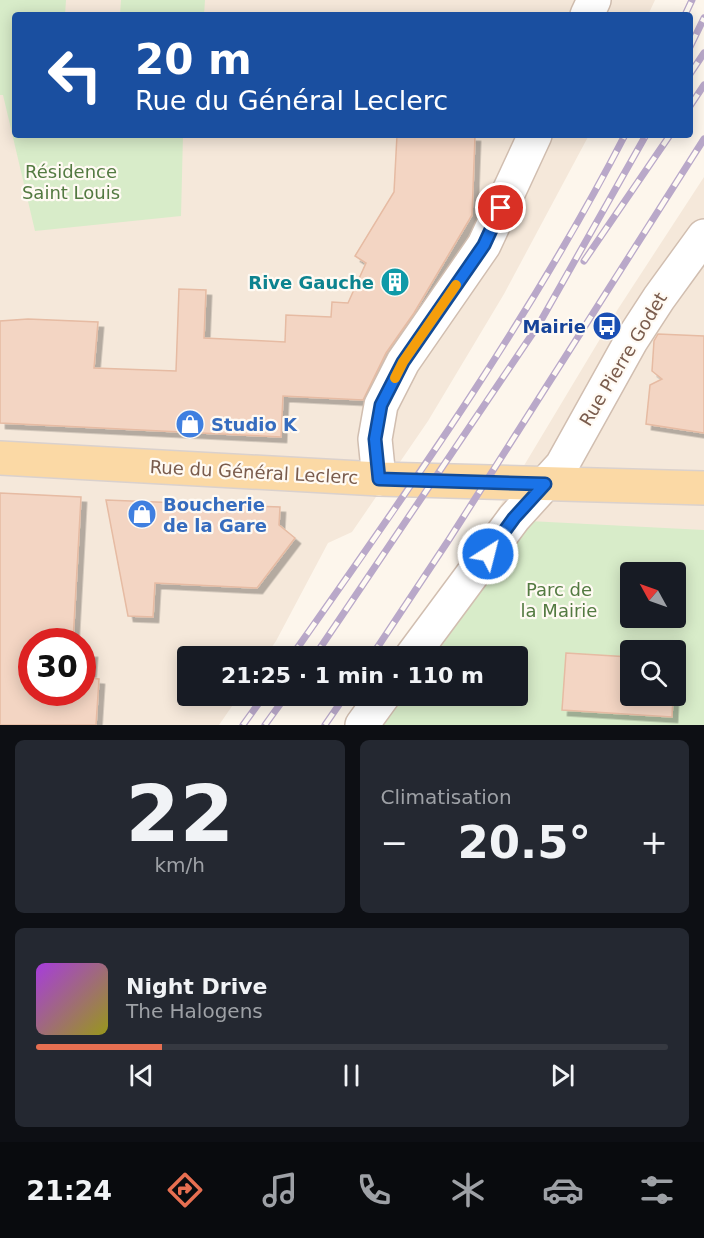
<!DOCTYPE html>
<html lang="fr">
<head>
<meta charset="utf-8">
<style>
	:root { --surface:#171b24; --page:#242831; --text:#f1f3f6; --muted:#9ea1a6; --line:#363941; --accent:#e76f51 }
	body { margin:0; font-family:"DejaVu Sans",sans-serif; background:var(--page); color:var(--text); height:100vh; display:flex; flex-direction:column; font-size:22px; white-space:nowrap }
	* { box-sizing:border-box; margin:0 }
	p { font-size:20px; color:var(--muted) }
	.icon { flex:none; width:33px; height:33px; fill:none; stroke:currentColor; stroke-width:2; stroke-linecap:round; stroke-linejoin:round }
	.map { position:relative; height:725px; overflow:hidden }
	.details { display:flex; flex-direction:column; gap:15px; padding:15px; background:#0d0f14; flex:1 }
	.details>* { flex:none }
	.hud { position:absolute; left:12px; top:12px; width:681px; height:126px; border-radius:6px; box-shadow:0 3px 15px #0003; background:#1a4fa0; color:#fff; overflow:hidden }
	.needle { width:39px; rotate:310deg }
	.buttons { position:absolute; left:620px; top:562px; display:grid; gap:12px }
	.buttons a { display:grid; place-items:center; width:66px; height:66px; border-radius:6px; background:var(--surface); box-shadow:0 3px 15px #0003; font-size:30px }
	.speed { position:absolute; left:18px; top:628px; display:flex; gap:12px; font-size:30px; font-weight:700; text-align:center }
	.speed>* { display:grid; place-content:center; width:78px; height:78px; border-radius:50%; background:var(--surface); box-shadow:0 3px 15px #0003; line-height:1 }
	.speed .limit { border:9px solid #d22; background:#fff; color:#111 }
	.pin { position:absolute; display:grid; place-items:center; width:51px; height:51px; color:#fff; margin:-26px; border:3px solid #fff; border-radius:50%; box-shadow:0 2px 6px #0007 }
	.me { position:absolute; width:66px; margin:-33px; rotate:36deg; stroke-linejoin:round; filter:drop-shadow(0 0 4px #0008) }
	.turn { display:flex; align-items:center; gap:21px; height:126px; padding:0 24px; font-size:27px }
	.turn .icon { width:78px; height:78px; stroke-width:2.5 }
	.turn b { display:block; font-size:42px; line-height:51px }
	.big { font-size:45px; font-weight:700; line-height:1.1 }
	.details .widget { flex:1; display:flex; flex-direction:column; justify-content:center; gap:9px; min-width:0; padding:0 21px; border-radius:9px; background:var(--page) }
	.details .dial { align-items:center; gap:0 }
	.dial b { font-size:78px; line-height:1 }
	.song { display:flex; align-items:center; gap:18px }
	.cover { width:72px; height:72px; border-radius:9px; background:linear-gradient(135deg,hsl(280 70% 55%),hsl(60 70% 35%)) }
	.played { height:6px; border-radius:3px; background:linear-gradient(90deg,var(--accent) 20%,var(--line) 20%) }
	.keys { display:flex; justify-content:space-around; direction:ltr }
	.heat { display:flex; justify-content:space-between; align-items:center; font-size:33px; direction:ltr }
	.details .tiles { flex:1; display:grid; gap:15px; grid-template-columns:1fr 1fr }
	.widget:last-child { grid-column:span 2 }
	.trip { position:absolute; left:177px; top:646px; width:351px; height:60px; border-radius:6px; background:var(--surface); box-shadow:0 3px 15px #0003; font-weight:700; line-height:60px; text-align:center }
	.tabs { display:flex; height:96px; justify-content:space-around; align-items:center; background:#090b0e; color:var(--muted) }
	.tabs .icon { width:42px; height:42px }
	.tabs .active { color:var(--accent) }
	.tabs b { font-size:27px; color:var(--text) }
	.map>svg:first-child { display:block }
	.residential { fill:#f5e8da; fill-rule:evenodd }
	.green { fill:#d8ecc9; fill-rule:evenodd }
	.building { fill:#f3d5c3; stroke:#e6bba3; stroke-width:1.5; filter:url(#shadow) }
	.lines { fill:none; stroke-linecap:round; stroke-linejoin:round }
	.street-casing { stroke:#d1beb0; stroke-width:36 }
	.primary-casing { stroke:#dad1cd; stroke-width:36 }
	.street { stroke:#fff; stroke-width:33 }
	.primary { stroke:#fbd9a5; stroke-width:33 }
	.rail-casing { stroke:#b9a8c9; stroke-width:7 }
	.rail { stroke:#fffaf3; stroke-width:4.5; stroke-dasharray:14; stroke-linecap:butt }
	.route-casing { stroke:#114b97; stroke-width:15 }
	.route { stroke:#1a73e8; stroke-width:10 }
	.slow { stroke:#f59e0b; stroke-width:10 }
	.labels { text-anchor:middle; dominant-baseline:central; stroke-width:4.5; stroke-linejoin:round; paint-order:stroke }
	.park-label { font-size:18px; fill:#537a41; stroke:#fffaf3 }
	.culture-label { font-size:18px; font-weight:bold; fill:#0d838f; stroke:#fffaf3; text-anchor:end }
	.transit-label { font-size:18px; font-weight:bold; fill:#164399; stroke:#fffaf3; text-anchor:end }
	.street-label { font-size:18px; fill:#7a5c4d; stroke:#fffaf3 }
	.shop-label { font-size:18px; font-weight:bold; fill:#366cbe; stroke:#fffaf3; text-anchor:start }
</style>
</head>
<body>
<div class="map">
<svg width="704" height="725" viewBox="0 0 704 725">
	<defs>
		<filter id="shadow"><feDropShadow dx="5.5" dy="5.5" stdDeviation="0" flood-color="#0004"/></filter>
	</defs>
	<rect width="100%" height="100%" fill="#fdf6ec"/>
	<path class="residential" d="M0,0h655l-7,15h-633v120h574l-85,159 -76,127 -76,111 -24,11 -52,98 -11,16h-77v39h51l-20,29h-219zM32,642h50v51h-50z
		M704,177v548h-355l21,-29h148v-39h-121l77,-108 144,-240zM630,573h45v45h-45zM630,651h45v45h-45z"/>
	<path class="green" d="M0,0h66l-1,15h-50v120h168l-2,81 -146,15 -32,-136h-3z
		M121,0h84l-1,15h-84z
		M529,521l175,9v195h-321l21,-29h114v-39h-84zM630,573h45v45h-45zM630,651h45v45h-45z"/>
	<path class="building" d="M397,135l78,1 -3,79 -58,98 -28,40 -23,47 -80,-4 -2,41 -281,-14v-102l28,-2 70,3 -4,46 82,3 3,-82 27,1 -2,48 81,4 1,-27 45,2 1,-15 16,1 18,-40 -11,-7 39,-64z
		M658,334l46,2v97l-58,-9 4,-39 12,-6 -10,-8 2,-30z
		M0,493l81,4 -8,145h-41v51h50v-41h10l-2,26 9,1 -3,46h-96z
		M106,500l174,7 -1,18 16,13 -38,50 -102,-5 -2,34 -25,-1z
		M566,653l64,4v39h43l-1,21 -110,-7z"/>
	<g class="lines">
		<g class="street-casing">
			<path id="street" d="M587,15l7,-15
				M379,479l-4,-40 6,-34 22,-43 81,-117 51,-110
				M411,657l103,-139 48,-53 69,-124 28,-43 45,-62
				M362,725l21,-29"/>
		</g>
		<g class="primary-casing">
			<path id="primary" d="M0,458l379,21 325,9"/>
		</g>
		<use href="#street" class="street"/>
		<use href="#primary" class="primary"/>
		<g class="rail-casing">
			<path id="rail" d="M685,15l7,-15
				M690,47l14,-29
				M690,74l14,-21
				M690,106l14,-21
				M584,261l86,-126
				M291,657c119,-169 239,-338 334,-522
				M314,657l225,-333 107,-189
				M371,657l79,-119 254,-399
				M243,725l21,-29
				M265,725l21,-29
				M325,725l20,-29"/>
		</g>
		<use href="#rail" class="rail"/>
	</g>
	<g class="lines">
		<g class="route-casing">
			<path id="route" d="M488,554l26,-36 31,-34 -166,-5 -4,-40 6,-34 22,-43 81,-117 17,-37"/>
		</g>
		<use href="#route" class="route"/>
		<path class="slow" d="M395,378l8,-16 53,-77"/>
	</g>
	<defs>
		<g id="building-disc" transform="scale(1.5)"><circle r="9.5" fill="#0f9aa8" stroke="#fffaf3"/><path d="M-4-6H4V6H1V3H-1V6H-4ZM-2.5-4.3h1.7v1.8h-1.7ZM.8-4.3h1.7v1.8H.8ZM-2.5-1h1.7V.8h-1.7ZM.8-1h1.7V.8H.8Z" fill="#fff"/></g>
		<g id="bus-disc" transform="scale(1.5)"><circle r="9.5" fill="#1a4fb4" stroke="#fffaf3"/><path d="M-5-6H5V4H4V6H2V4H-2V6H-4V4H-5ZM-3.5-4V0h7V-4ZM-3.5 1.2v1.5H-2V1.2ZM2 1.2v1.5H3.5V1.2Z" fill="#fff"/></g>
		<g id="shop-disc" transform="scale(1.5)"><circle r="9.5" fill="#3f7fe0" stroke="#fffaf3"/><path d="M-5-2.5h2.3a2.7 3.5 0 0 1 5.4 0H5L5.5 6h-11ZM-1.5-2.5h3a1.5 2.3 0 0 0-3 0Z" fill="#fff"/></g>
	</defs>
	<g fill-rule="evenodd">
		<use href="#building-disc" x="395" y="282"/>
		<use href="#bus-disc" x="607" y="326"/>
		<use href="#shop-disc" x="190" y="424"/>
		<use href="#shop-disc" x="142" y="514"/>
	</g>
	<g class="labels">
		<g class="park-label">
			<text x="71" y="171">Résidence<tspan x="71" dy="21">Saint Louis</tspan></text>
			<text x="559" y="589">Parc de<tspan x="559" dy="21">la Mairie</tspan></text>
		</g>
		<g class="culture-label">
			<text x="374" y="282">Rive Gauche</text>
		</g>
		<g class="transit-label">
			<text x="586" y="326">Mairie</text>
		</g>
		<g class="street-label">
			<text transform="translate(623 359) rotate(-59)">Rue Pierre Godet</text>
			<text transform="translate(254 472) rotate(3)">Rue du Général Leclerc</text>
		</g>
		<g class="shop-label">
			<text x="211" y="424">Studio K</text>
			<text x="163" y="504">Boucherie<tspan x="163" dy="21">de la Gare</tspan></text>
		</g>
	</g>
</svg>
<div class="buttons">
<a><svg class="needle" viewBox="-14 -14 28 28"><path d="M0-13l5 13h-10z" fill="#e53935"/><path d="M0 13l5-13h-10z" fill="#9ea1a6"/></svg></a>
<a><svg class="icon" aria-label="search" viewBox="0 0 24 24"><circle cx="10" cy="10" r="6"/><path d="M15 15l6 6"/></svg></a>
</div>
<div class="speed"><div class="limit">30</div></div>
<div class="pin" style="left:501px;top:208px;background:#d93025"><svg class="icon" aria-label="arrive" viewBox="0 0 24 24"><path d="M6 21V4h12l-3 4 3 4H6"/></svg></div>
<svg class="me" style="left:488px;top:554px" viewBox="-20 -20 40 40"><circle r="17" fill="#1a73e8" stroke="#fff" stroke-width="3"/><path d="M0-11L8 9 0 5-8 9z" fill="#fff"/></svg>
<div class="trip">21:25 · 1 min · 110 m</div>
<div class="hud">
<div class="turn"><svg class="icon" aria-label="left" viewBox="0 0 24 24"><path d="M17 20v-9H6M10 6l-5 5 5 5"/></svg><div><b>20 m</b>Rue du Général Leclerc</div></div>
</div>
</div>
<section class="details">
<div class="tiles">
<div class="widget dial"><b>22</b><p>km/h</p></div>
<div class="widget"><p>Climatisation</p>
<div class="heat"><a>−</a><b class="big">20.5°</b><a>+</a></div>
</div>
<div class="widget">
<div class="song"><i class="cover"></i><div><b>Night Drive</b><p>The Halogens</p></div></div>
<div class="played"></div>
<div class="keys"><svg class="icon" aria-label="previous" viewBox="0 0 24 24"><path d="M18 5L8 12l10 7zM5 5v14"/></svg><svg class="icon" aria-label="pause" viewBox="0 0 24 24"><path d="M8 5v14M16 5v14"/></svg><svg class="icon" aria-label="next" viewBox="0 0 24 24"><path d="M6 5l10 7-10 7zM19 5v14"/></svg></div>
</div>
</div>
</section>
<nav class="tabs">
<b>21:24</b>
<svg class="icon active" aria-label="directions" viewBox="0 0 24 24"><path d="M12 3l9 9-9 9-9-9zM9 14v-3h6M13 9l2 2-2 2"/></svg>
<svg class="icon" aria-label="music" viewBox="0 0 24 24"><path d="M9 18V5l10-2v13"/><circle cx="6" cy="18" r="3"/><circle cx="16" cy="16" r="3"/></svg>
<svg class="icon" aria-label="phone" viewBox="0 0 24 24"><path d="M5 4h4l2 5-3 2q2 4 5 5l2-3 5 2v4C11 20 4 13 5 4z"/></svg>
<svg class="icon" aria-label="climate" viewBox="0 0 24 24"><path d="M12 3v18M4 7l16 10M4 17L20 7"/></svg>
<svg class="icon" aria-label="car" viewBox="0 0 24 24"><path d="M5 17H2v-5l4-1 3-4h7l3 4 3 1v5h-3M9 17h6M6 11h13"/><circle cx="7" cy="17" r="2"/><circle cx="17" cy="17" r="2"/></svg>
<svg class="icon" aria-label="filters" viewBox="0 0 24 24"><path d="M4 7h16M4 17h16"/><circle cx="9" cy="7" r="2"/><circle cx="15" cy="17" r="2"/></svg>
</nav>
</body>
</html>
